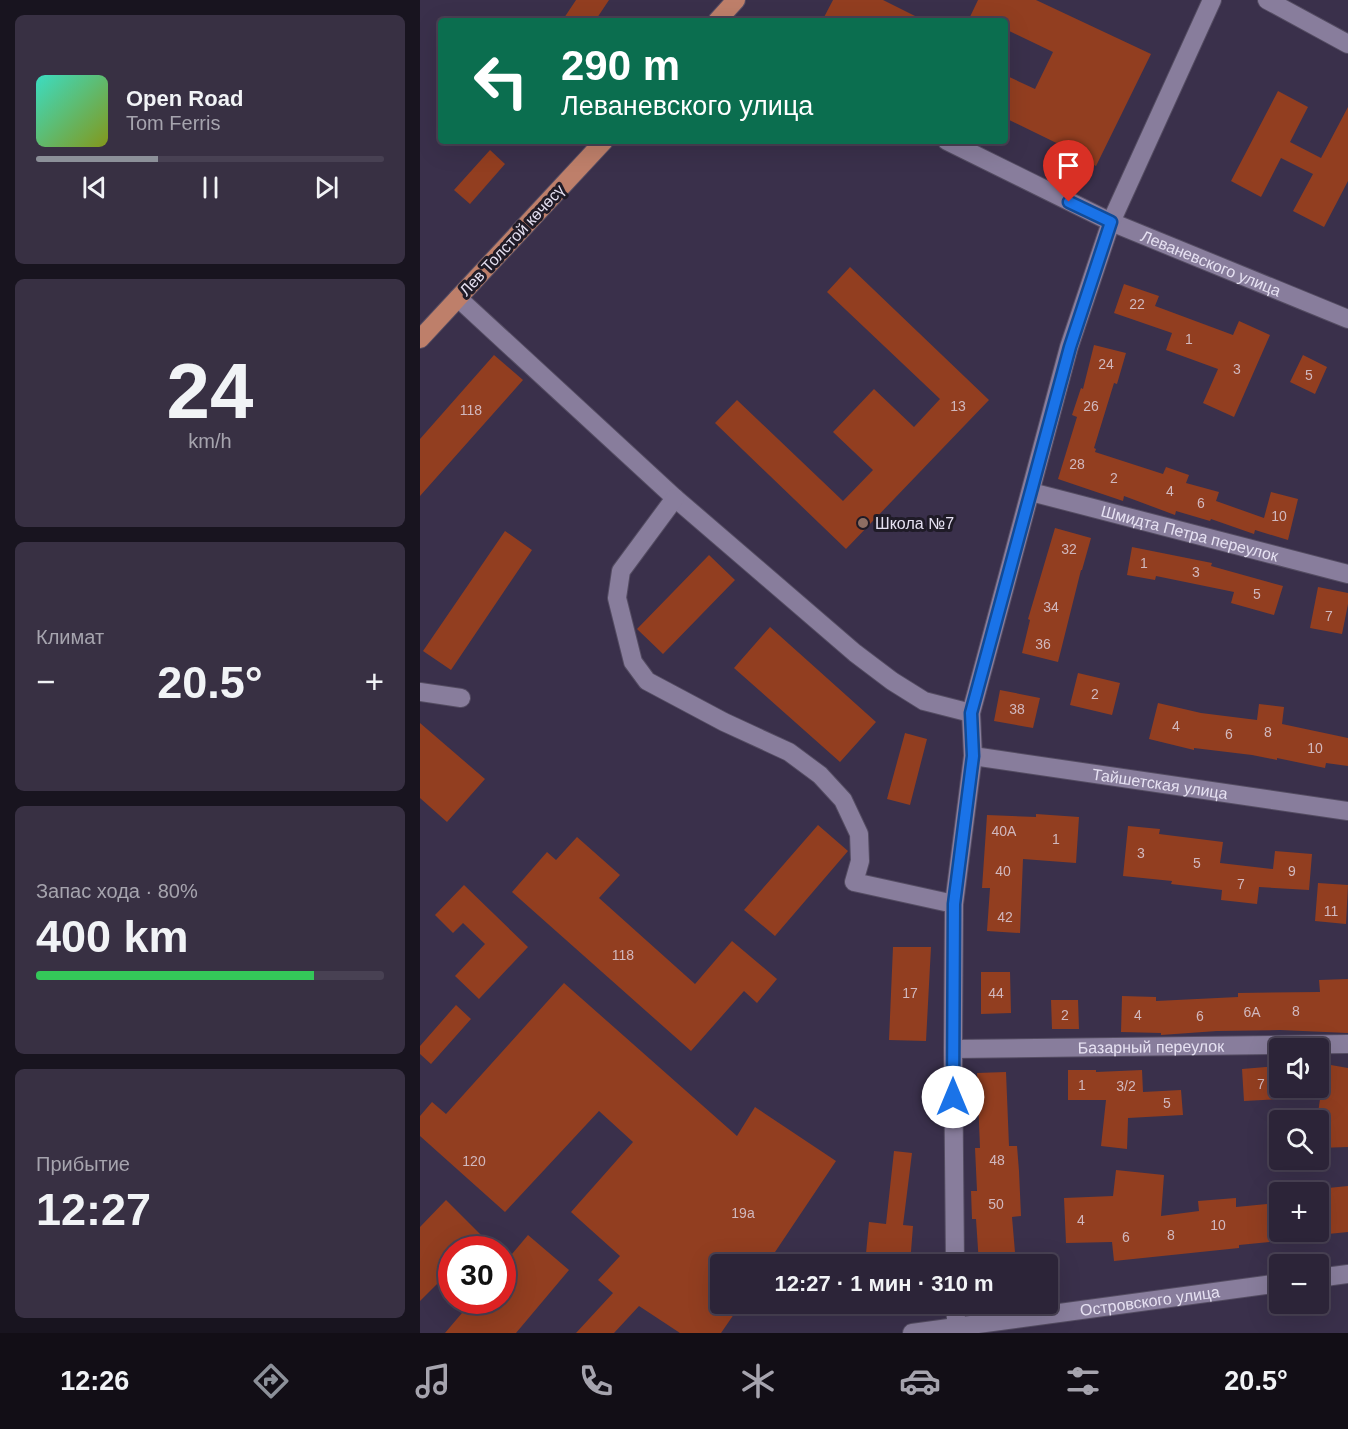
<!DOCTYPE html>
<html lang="ru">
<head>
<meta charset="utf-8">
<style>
	:root { --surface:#2c2438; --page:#383043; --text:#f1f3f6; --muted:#a6a4ae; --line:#484153; --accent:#8c9099 }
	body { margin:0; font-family:Arial,sans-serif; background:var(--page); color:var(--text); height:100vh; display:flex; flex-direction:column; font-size:22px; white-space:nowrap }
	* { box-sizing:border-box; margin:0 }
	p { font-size:20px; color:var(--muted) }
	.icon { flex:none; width:33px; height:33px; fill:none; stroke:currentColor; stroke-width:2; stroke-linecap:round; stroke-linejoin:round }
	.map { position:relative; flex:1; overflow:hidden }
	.drawer { display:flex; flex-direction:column; gap:15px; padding:15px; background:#18141f; width:420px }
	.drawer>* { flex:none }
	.banner { position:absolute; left:18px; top:18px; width:570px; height:126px; border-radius:6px; box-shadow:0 6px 24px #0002,0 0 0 2px var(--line); background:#0b6e4f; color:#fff; overflow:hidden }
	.tools { position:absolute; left:849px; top:1038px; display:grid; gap:12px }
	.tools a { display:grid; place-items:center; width:60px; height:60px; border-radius:6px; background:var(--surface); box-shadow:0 6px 24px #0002,0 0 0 2px var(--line); font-size:30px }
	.speed { position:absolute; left:18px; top:1236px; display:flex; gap:12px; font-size:30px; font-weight:700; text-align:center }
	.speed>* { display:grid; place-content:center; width:78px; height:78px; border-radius:50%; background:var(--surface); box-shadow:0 6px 24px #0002,0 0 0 2px var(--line); line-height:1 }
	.speed .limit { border:9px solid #d22; background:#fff; color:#111 }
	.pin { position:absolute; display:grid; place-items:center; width:51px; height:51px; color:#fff; margin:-62px -26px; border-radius:50% 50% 50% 0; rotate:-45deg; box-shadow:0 0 6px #0007 }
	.pin .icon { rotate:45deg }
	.me { position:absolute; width:66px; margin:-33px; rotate:0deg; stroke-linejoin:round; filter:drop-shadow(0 0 4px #0008) }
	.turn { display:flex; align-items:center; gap:21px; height:126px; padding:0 24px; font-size:27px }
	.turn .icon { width:78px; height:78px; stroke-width:2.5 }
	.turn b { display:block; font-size:42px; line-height:51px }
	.big { font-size:45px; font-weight:600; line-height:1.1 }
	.drawer .tile { flex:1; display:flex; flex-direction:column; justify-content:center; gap:9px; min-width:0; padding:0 21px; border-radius:9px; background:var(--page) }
	.drawer .dial { align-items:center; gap:0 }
	.dial b { font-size:78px; line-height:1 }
	.song { display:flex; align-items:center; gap:18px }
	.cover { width:72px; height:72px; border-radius:9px; background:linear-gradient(135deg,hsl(170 70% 55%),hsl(70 70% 35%)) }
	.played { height:6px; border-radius:3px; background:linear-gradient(90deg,var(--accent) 35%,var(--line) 35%) }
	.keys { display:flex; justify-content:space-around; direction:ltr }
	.heat { display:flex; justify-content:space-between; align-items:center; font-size:33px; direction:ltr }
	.charge { height:9px; border-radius:4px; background:linear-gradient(90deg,#34c759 80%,var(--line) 0) }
	.trip { position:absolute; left:290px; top:1254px; width:348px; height:60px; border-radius:6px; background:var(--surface); box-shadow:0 6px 24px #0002,0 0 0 2px var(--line); font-weight:600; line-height:60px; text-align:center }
	.dock { display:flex; height:96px; justify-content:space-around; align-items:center; background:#120e16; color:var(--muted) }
	.dock .icon { width:42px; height:42px }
	.dock .on { color:var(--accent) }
	.dock b { font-size:27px; color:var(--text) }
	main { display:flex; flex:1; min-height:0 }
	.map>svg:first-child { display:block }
	.building { fill:#923e20 }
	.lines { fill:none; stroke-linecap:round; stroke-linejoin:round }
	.street-casing { stroke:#544c62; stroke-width:20 }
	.primary-casing { stroke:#544c62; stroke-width:20 }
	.street { stroke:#887d9c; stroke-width:18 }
	.primary { stroke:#be7f6a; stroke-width:18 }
	.route-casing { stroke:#114b97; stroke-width:15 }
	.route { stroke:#1a73e8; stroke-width:10 }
	.education-dot { fill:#8d6e63; stroke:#1f1b27; stroke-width:2 }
	.labels { text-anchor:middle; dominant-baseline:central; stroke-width:6; stroke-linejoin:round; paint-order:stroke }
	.number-label { font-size:14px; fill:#d1b8be }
	.street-label { font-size:16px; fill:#e6e1f2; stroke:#1f1b27 }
	.poi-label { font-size:16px; fill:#e6e1f2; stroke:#1f1b27; text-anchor:start }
</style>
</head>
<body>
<main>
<section class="drawer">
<div class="tile">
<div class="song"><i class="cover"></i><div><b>Open Road</b><p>Tom Ferris</p></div></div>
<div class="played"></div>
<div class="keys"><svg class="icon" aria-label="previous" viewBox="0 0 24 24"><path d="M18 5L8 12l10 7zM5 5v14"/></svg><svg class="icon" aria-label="pause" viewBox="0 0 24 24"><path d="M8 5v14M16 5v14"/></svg><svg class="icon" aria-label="next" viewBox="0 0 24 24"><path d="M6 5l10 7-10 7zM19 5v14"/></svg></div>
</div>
<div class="tile dial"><b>24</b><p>km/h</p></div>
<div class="tile"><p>Климат</p>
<div class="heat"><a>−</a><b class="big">20.5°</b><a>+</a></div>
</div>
<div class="tile"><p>Запас хода · 80%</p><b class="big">400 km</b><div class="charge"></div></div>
<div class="tile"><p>Прибытие</p><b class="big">12:27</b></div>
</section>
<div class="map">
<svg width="928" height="1333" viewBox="0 0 928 1333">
	<rect width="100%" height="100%" fill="#3a304b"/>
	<path class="building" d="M156,0h33l-14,21h-33z
		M413,0h50l42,21h-103z
		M558,0h58l115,54 -55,112 -18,-9 1,-3 -74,-36v-43l30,14 18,-37 -48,-23v-8h-37z
		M858,91l30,16 -18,35 31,16 27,-51v74l-24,46 -31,-16 20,-37 -32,-16 -20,39 -30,-16z
		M70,150l15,14 -35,40 -16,-14z
		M430,267l139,133 -143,149 -131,-126 22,-23 106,101 30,-31 -40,-38 41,-43 40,38 26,-28 -113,-107z
		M704,284l35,12 -4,10 78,29 6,-14 31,14 -36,82 -31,-14 15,-34 -52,-19 6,-17 -58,-20z
		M674,345l32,8 -9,31 -3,-1 -20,65 2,1 -1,3 68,22 3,-7 23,8 -3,8 33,9 -3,9 48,17 7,-26 27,7 -10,41 -33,-10 -1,4 -43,-15 -1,2 -34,-10 -1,4 -51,-19 -1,5 -65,-22 19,-62 -5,-2 9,-27 2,1z
		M74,355l29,25 -103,116v-57z
		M883,355l24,12 -12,27 -25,-12z
		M635,528l36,10 -9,32h-1l-23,92 -36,-9 8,-33 -2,-1z
		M85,531l27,19 -81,120 -28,-19z
		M712,547l80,16 -1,3 72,20 -9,29 -43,-12 3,-11 -78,-16 -1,4 -28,-5z
		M289,555l26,25 -72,74 -26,-25z
		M898,587l30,6v11l-6,30 -32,-6z
		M350,627l106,95 -36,40 -106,-94z
		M658,673l42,10 -8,32 -42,-10z
		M580,690l40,8 -7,30 -39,-7z
		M738,703l43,10 56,7 2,-16 25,3 -2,17 66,14v28l-22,-3 -1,5 -48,-10v2l-25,-5 -58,-7v2l-45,-11z
		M0,723l65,56 -38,43 -27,-24z
		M485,733l22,6 -17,66 -23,-6z
		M616,814l43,3 -3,46 -53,-4 -3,74 -33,-2 3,-43h-8l5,-73 49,2z
		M398,825l30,26 -73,85 -31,-26z
		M708,826l32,3 -1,5 64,8 -3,21 53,6 2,-18 37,3 -3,36 -50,-3 -2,17 -36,-4 1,-10 -51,-6 1,-3 -49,-5z
		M157,837l43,38 -21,23 96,86 37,-43 45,38 -20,24 -13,-12 -53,60 -179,-159 35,-40 9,8z
		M898,883l30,2 -2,39 -31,-3z
		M44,885l64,62 -49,52 -24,-23 30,-32 -22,-21 -10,10 -18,-18z
		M473,947h38l-5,94 -37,-1z
		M561,972h29l1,41 -30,1z
		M928,979v54l-68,-3 -63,1 -56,4v-2l-40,-1 1,-36 34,1v4l82,-4v-4l82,-1 -1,-12z
		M144,983l173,153 18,-29 81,54 -69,103h-47v40h21l-20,29h-41l-41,-27 -25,27h-38l37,-40 -15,-13 22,-24 -49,-44 62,-70 -34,-31 -94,101 -85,-76v-20l12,-14 14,12z
		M631,1000h27l1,29h-27z
		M36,1005l15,14 -40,45 -11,-10v-8z
		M905,1064l23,4v79l-30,1 -1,-28z
		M858,1066l3,33 -37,2 -2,-32z
		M648,1070h28v2l46,-2 1,22 38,-2 2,25 -55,3 -1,31 -26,-3 5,-46h-38z
		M586,1072l3,74h8l2,25 2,45 -9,1 4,47h-37l-3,-45h-4l-1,-28h6l-2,-43h5l-3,-75z
		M474,1151l18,2 -9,72 10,1 -3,38h-45l4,-42 17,2z
		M696,1170l48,5 -3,41 38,-5 -1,-10 38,-3v9l40,-4 5,38 -42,4v3l-125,13 -2,-19 -46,1 -2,-45 49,-2z
		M928,1186v46l-30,3v-33l11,-1 -1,-13z
		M26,1200l37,37 -12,13h-19v19l-32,32v-74z
		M108,1235l41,35 -53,63h-71l28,-33h29v-34z"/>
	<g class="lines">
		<g class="street-casing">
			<g id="street">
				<path d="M847,0l81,44"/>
				<path id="s1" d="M527,141l164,81 237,97"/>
				<path d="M38,298l217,200 180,155 37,28 32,20 47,12"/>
				<path id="s2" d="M611,492l317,82"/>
				<path d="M255,498l-54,73 -4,27 16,64 14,19 77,41 65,30 31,23 23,25 16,34 1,27 -6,21 100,22"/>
				<path d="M0,692l41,6"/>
				<path id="s3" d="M553,756l375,55"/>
				<path id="s4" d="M533,1049l395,-5"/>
				<path d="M535,1264l-2,-215 1,-145 19,-148 -2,-43 98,-366 42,-125 101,-222"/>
				<path d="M898,1278l30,-4"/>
				<path d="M535,1304l2,29"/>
				<path id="s5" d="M492,1333l368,-50"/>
			</g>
		</g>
		<g class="primary-casing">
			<path id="primary" d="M297,21l19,-21
				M0,339l184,-198"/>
		</g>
		<use href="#street" class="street"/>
		<use href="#primary" class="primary"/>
	</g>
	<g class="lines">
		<g class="route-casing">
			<path id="route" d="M533,1097l1,-193 19,-148 -2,-43 99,-366 41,-125 -42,-20"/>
		</g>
		<use href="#route" class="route"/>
	</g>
	<circle class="education-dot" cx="443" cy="523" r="6"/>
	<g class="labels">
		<g class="number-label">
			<text x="717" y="304">22</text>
			<text x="769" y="339">1</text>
			<text x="686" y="364">24</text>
			<text x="817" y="369">3</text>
			<text x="889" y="375">5</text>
			<text x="538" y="406">13</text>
			<text x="671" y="406">26</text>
			<text x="51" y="410">118</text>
			<text x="657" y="464">28</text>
			<text x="694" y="478">2</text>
			<text x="750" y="491">4</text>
			<text x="781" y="503">6</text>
			<text x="859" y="516">10</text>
			<text x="649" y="549">32</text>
			<text x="724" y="563">1</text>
			<text x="776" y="572">3</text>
			<text x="837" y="594">5</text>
			<text x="631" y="607">34</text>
			<text x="909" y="616">7</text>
			<text x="623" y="644">36</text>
			<text x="675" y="694">2</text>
			<text x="597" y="709">38</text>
			<text x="756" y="726">4</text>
			<text x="848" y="732">8</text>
			<text x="809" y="734">6</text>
			<text x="895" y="748">10</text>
			<text x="584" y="831">40А</text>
			<text x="636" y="839">1</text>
			<text x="721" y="853">3</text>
			<text x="777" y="863">5</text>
			<text x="583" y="871">40</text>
			<text x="872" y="871">9</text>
			<text x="821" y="884">7</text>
			<text x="911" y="911">11</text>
			<text x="585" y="917">42</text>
			<text x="203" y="955">118</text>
			<text x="490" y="993">17</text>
			<text x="576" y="993">44</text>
			<text x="876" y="1011">8</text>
			<text x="832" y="1012">6А</text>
			<text x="645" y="1015">2</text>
			<text x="718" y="1015">4</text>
			<text x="780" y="1016">6</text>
			<text x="841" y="1084">7</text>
			<text x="662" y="1085">1</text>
			<text x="706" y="1086">3/2</text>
			<text x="747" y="1103">5</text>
			<text x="577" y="1160">48</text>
			<text x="54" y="1161">120</text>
			<text x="576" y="1204">50</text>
			<text x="323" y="1213">19a</text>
			<text x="661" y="1220">4</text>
			<text x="798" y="1225">10</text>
			<text x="751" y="1235">8</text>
			<text x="706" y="1237">6</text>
		</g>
		<g class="street-label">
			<text transform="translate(92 240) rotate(-47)">Лев Толстой көчөсү</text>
			<text stroke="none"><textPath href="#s1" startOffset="291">Леваневского улица</textPath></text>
			<text stroke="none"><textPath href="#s2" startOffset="164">Шмидта Петра переулок</textPath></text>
			<text stroke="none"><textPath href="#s3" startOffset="189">Тайшетская улица</textPath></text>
			<text stroke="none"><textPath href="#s4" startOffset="198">Базарный переулок</textPath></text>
			<text stroke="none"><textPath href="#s5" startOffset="240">Островского улица</textPath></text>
		</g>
		<g class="poi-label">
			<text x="455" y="523">Школа №7</text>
		</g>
	</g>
</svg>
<div class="tools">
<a><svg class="icon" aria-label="sound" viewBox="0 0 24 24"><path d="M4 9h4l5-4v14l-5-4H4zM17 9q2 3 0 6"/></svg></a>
<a><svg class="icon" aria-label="search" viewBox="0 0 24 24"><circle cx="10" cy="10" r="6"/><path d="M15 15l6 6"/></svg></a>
<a>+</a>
<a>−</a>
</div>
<div class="speed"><div class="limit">30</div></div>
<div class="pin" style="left:649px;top:202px;background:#d93025"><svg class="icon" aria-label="arrive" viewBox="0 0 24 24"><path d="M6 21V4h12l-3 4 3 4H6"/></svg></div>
<svg class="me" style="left:533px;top:1097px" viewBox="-20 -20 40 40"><circle r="19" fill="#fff"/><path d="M0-13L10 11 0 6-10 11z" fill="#1a73e8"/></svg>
<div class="trip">12:27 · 1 мин · 310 m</div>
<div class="banner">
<div class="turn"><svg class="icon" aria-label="left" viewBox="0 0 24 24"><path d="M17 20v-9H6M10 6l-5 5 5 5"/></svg><div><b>290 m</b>Леваневского улица</div></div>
</div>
</div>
</main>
<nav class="dock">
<b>12:26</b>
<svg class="icon on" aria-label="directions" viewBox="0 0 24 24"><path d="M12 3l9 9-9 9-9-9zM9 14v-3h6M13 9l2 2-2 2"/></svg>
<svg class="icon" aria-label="music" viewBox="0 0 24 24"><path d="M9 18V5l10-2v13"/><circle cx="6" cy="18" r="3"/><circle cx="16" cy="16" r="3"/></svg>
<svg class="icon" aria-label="phone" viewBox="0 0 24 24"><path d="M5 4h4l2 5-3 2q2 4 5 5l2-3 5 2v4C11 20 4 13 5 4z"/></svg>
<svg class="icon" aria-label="climate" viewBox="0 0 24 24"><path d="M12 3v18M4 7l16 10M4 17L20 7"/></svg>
<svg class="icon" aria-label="car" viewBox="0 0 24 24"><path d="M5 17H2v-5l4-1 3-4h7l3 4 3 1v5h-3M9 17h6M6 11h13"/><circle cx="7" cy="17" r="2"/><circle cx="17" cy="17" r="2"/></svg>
<svg class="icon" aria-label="filters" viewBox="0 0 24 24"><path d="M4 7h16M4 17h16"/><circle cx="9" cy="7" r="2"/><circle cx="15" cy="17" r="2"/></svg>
<b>20.5°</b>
</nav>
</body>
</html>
